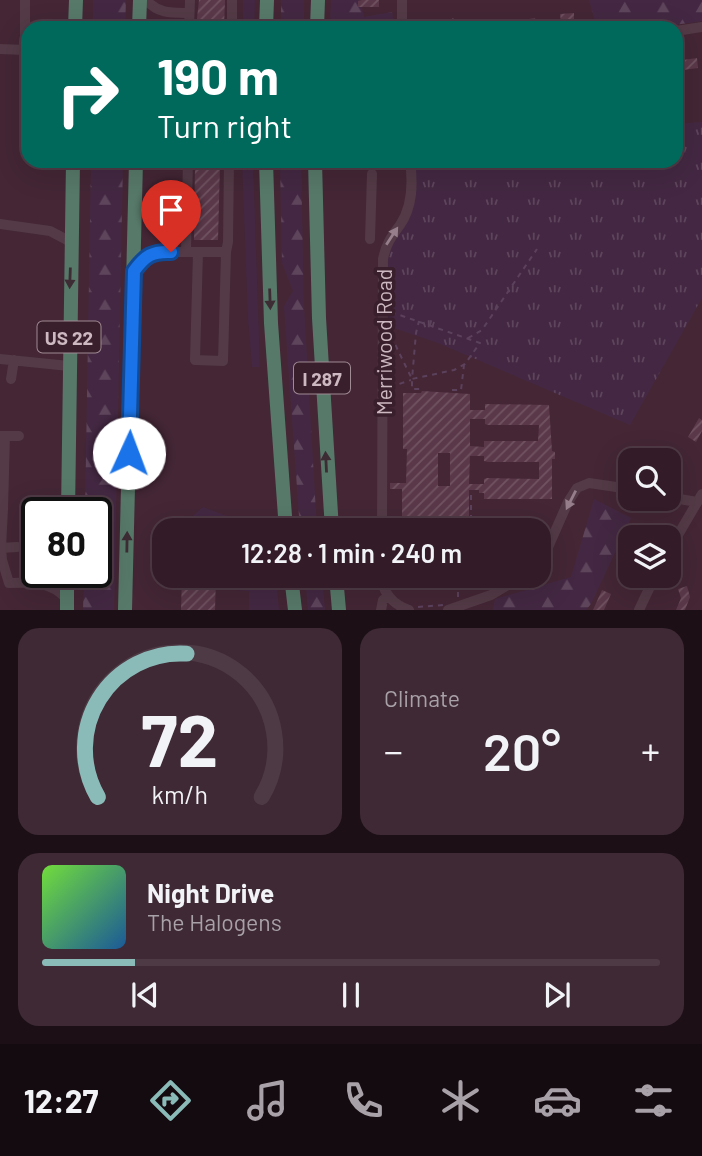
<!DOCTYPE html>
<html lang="en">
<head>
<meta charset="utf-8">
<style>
	:root { --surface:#331c28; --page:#3e2934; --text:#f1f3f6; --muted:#a9a1a8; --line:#4e3a45; --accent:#8bbbb9 }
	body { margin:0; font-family:Barlow,sans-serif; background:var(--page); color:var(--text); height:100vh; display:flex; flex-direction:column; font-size:26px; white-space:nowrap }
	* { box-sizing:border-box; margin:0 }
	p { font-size:23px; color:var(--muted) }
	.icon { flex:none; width:38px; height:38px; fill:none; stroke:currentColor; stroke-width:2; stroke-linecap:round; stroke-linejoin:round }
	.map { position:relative; height:610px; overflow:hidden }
	.details { display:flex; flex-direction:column; gap:18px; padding:18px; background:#1c0f16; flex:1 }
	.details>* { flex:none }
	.banner { position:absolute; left:21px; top:21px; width:662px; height:147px; border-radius:21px; box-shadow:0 7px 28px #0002,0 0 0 2px var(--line); background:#00695c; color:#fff; overflow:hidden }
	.fabs { position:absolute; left:618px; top:448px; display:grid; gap:14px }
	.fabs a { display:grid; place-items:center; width:63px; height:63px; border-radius:14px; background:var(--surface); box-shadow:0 7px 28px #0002,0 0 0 2px var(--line); font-size:35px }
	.speed { position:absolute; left:21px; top:497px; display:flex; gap:14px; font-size:35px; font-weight:700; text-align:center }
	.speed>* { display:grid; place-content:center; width:91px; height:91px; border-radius:50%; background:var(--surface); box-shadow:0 7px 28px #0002,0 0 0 2px var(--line); line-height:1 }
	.speed .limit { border:4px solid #111; border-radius:10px; background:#fff; color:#111 }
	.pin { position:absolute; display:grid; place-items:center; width:60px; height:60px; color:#fff; margin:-72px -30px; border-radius:50% 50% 50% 0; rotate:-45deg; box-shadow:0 0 7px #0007 }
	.pin .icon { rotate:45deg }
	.me { position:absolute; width:77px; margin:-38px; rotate:2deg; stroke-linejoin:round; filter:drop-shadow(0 0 5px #0008) }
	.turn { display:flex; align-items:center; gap:24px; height:147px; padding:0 21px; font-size:32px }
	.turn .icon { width:91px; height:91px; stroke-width:2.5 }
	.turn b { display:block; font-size:49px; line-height:60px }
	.big { font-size:52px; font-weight:600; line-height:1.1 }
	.details .card { flex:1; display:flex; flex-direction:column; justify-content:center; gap:10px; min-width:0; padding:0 24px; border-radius:21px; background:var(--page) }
	.details .dial { align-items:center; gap:0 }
	.dial svg { height:182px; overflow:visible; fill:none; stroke:var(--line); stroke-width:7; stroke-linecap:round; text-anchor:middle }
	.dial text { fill:var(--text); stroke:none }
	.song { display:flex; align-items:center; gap:21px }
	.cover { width:84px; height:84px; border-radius:10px; background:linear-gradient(135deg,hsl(100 70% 55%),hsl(210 70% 35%)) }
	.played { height:7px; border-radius:4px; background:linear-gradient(90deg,var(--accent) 15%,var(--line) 15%) }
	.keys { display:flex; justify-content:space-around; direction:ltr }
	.heat { display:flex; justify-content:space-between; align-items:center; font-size:38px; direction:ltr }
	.details .tiles { flex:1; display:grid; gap:18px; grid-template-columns:1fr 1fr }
	.card:last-child { grid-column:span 2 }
	.trip { position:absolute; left:152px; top:518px; width:399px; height:70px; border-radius:21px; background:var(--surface); box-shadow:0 7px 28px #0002,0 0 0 2px var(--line); font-weight:600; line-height:70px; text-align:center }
	.dock { display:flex; height:112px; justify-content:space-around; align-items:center; background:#140b10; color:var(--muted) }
	.dock .icon { width:49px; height:49px }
	.dock .selected { color:var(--accent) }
	.dock b { font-size:32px; color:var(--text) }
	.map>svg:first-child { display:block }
	.grass { fill:#442843 }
	.forest { fill:url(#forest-firs) }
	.park { fill:url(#park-tufts) }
	.building { fill:url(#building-hatch); fill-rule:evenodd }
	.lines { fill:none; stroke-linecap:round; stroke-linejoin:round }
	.path { stroke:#5c415c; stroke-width:2; stroke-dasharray:5 5; stroke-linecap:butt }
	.minor { stroke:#533a46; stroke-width:10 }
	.highway { stroke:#577969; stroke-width:14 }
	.oneway { fill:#967f8a }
	.oneway2 { fill:#3d2c34 }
	.route-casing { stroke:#114b97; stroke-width:18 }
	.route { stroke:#1a73e8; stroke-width:12 }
	.labels { text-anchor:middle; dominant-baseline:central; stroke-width:7; stroke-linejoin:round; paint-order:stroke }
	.shield { fill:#381f2b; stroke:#a08a94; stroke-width:2 }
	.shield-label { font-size:19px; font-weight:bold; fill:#cdb8c1 }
	.street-label { font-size:21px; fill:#cdb8c1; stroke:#381f2b }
</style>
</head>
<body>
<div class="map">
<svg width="702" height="610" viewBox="0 0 702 610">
	<defs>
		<pattern id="forest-firs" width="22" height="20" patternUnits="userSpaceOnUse" patternTransform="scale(1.75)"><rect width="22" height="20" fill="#442843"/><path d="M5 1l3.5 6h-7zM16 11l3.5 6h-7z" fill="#5e455c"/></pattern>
		<pattern id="park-tufts" width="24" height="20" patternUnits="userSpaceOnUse" patternTransform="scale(1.75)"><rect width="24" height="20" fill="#442843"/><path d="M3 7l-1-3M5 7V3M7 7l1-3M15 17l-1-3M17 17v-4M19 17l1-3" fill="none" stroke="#5e455c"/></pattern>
		<pattern id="building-hatch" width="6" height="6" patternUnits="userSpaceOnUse" patternTransform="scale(1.75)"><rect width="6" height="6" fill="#5a3849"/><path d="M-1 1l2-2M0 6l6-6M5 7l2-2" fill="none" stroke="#705361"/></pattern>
	</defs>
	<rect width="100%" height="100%" fill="#442635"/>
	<path class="grass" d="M243,0h12l-1,28h-11z
		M242,161h11l7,206h-8l-4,-47z
		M203,507l60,23h-86z
		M231,576h45l3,34h-30v-19l-13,-1z"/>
	<path class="forest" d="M93,0h33l-1,28h-32z
		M281,0h23v28h-23z
		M331,0h29l4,17 28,-5 3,16h-65z
		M589,0h113v21l-49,7h-56z
		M91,161h32l-9,449h-31l1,-38h12v-59h-11z
		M280,161h21l3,145 13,224h-17l-16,-224 9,-15 -11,-28z
		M594,499l37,19 -40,86 -5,6h-93l2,-11 76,-22z
		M305,576h17l3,34h-17z"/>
	<path class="park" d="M702,122v176l-72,127 -192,-82 -56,-19 2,-74 27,-51 1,-36 264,-2v-37z"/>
	<path class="building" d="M199,0h26l-1,28h-28z
		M362,0h17v7h-21v-6z
		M574,13v8l-13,1 -1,-8z
		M453,18l7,10h-22z
		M535,18l2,8 -18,1 -1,-6z
		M697,58l1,10 -22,3v-10z
		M199,164h21l-2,76h-24l1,-74h4z
		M422,391l48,3v16h15v-6l64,1 3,46 3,1v7h-3v40h-68v-6h-5v-3h-10v40h-67v-41h-12v-6h16l1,-34h-4v-56h18zM470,419h15v5l3,1h51l-1,16h-54v6l-14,-1zM438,453h12v33h-12zM470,456h14v5l4,1h51v17l-52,-1 -3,1v5h-15z
		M699,418l3,2v11l-6,11 -8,-5z
		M630,531v28l-1,3 -9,-4z
		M182,576h34l-1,34h-34z
		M687,586l3,11 -5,13h-9l5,-12 -3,-9z
		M602,590l9,4 -7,16h-11z"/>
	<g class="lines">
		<path class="path" d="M391,312l89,31 -15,21 -11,6 -42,9 4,-46 3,-12
			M430,325l2,-8
			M391,336l21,43v10h8
			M468,338l14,-8 55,-81
			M390,387l21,-7
			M452,390h9l3,-25
			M471,530v-40
			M458,597v-20l2,-1
			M418,607l25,-2"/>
		<path class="minor" d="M25,0v50h3
			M146,0c13,14 25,13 43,13
			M402,0v28
			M189,28l1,-28
			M232,28v-28
			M676,31l26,-4
			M0,49l25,1
			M0,224l50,7 21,11
			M370,239l2,-65
			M186,252l2,-91
			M198,252l-3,108 28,1 3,-109
			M134,271l9,-12 13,-7h70l2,-10 1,-81
			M0,359l69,7
			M11,379l3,-19
			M0,436h19
			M668,497l29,5
			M0,509h3l-2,39
			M3,509l2,-73
			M382,530l1,-271c3,-15 8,-22 17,-34 13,-19 13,-42 10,-64
			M17,547l-16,1 1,12 7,23c23,-1 41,-2 58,16
			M668,552l34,-58
			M539,560l7,-8 22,-50 9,-14 12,-5 41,6
			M381,576c2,17 11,28 28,34
			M35,581l19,-9
			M381,610l2,-10 5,-3
			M448,610l43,-15 32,-19
			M639,610l16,-34"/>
		<path class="highway" d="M75,28l1,-28
			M139,28l1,-28
			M266,28l1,-28
			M317,28l1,-28
			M266,161l5,162 15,207
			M315,161l4,157 13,212
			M68,513l5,-352
			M291,576l4,34
			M336,576l3,34
			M67,610v-38
			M125,610l11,-449"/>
	</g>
	<defs><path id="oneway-solid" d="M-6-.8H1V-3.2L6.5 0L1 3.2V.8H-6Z" transform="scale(1.75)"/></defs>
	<g class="oneway">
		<use href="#oneway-solid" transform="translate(392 236) rotate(-57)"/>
		<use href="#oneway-solid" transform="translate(571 500) rotate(117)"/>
	</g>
	<g class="oneway2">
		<use href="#oneway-solid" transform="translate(70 278) rotate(92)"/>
		<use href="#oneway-solid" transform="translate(270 299) rotate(88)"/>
		<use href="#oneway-solid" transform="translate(326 462) rotate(-93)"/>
		<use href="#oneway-solid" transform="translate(127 542) rotate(-89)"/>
	</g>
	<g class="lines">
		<g class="route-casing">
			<path id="route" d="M129,453l5,-182c11,-15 18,-20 37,-19"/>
		</g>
		<use href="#route" class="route"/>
	</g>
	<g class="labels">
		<g class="shield">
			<rect x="37.5" y="321.5" width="63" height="31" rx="5"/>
			<rect x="294" y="362.5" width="56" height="31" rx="5"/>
		</g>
		<g class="shield-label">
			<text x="69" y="337">US 22</text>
			<text x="322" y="378">I 287</text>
		</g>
		<g class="street-label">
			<text transform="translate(383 342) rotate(-90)">Merriwood Road</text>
		</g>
	</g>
</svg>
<div class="fabs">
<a><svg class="icon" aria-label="search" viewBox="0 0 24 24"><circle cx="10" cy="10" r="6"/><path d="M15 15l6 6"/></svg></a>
<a><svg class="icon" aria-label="layers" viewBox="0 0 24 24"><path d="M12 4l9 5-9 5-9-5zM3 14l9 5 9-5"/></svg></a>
</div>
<div class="speed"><div class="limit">80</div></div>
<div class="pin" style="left:171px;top:252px;background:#d93025"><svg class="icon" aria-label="arrive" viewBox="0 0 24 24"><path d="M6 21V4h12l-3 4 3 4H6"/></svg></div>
<svg class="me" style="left:129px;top:453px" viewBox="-20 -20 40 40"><circle r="19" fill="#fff"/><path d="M0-13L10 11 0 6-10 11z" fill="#1a73e8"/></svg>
<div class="trip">12:28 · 1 min · 240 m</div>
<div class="banner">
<div class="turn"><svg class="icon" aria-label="right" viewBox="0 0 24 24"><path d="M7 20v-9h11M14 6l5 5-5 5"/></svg><div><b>190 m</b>Turn right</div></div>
</div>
</div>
<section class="details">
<div class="tiles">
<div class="card dial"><svg viewBox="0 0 100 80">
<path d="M14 69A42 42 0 1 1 86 69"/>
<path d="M14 69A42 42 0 0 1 53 6" stroke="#8bbbb9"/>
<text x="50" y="56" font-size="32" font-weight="700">72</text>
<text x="50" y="72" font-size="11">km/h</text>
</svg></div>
<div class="card"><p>Climate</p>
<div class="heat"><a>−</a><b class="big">20°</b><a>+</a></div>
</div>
<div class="card">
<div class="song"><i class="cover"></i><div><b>Night Drive</b><p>The Halogens</p></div></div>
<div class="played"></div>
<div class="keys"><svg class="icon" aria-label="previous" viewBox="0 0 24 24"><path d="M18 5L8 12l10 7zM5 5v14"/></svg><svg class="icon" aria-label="pause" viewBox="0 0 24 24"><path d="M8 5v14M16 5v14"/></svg><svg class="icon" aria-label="next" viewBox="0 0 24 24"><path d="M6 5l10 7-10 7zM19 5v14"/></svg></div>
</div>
</div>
</section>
<nav class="dock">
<b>12:27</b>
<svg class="icon selected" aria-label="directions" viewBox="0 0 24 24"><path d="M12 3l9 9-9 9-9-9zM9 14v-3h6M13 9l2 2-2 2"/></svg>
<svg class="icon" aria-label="music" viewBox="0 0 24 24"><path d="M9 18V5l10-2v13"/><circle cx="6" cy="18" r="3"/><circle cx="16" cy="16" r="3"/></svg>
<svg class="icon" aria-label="phone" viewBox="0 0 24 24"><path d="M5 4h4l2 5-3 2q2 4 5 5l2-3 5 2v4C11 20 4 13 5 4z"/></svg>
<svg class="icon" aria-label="climate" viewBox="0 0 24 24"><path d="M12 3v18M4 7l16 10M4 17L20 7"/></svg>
<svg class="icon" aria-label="car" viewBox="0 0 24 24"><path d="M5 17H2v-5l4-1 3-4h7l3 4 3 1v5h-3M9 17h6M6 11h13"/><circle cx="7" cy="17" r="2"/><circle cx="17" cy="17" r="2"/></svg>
<svg class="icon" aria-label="filters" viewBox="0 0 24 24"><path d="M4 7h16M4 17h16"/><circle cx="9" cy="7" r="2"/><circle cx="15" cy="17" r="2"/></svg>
</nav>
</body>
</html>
